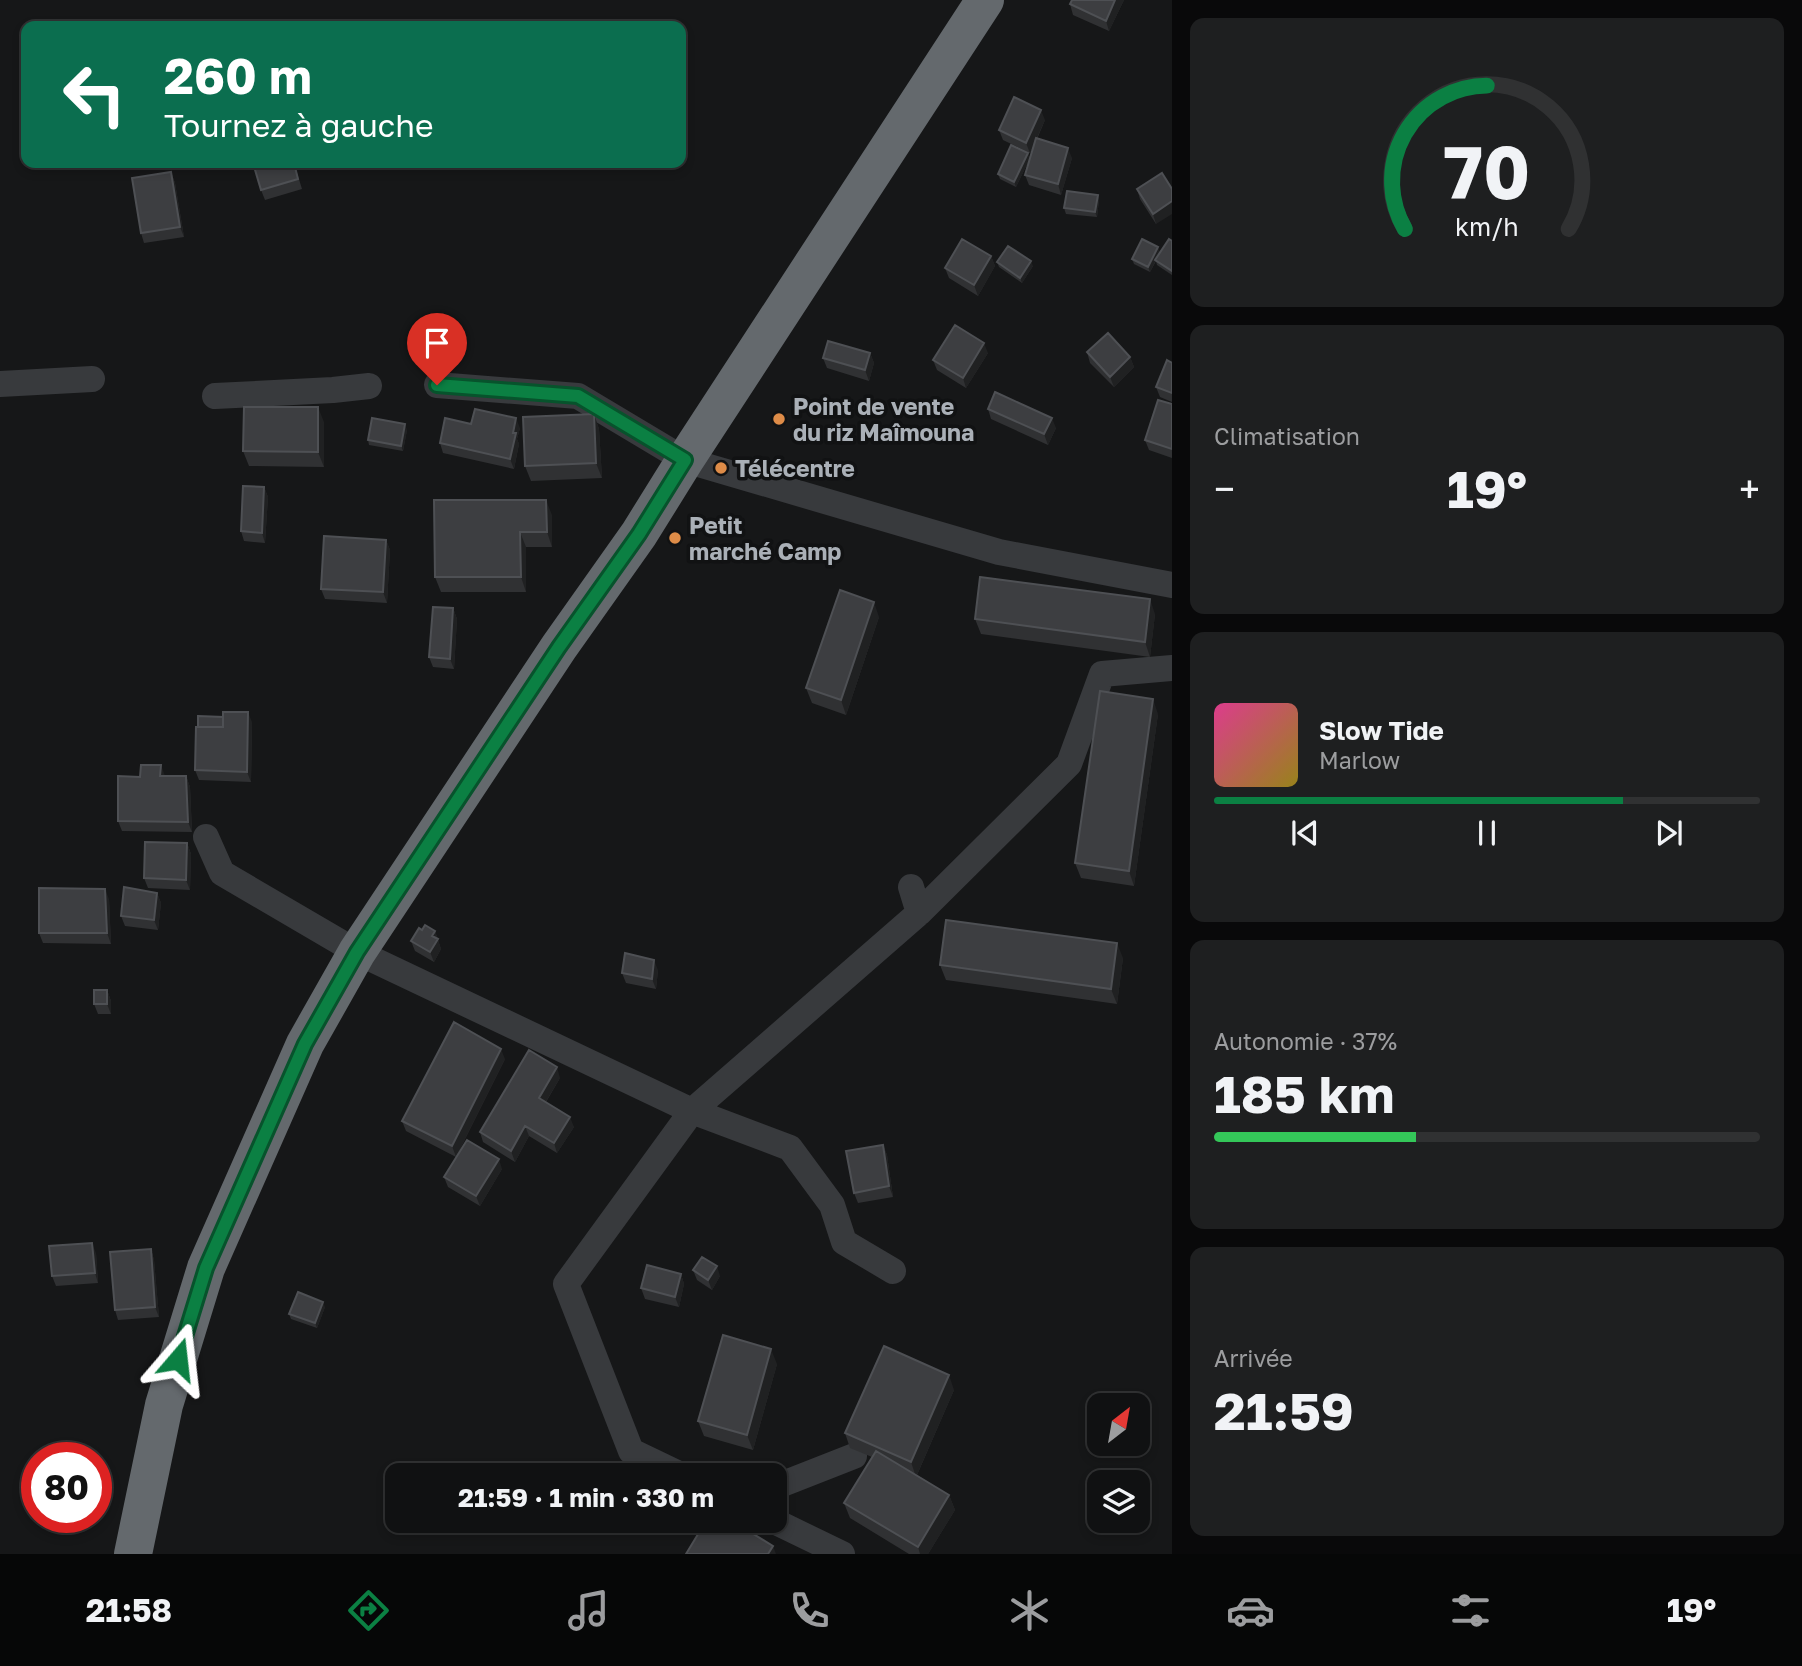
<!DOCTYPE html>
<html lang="fr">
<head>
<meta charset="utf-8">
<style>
	:root { --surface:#101112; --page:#1e1f20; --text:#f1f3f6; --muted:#9c9d9f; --line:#303132; --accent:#0b8043 }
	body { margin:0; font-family:"Golos Text",sans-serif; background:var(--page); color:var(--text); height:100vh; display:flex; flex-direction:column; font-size:26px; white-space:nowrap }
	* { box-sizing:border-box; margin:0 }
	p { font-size:23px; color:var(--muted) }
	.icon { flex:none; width:38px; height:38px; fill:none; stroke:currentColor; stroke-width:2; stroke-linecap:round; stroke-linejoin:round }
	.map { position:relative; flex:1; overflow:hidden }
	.panel { display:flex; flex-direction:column; gap:18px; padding:18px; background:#09090a; width:630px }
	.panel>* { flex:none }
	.banner { position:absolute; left:21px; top:21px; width:665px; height:147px; border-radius:14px; box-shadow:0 4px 10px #0003,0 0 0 2px var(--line); background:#0b6e4f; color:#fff; overflow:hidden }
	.needle { width:46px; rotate:31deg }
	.controls { position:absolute; left:1087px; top:1393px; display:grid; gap:14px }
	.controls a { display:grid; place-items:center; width:63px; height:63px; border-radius:14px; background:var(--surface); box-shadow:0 4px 10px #0003,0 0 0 2px var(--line); font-size:35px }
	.speed { position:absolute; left:21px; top:1442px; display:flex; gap:14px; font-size:35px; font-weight:700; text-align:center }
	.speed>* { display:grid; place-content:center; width:91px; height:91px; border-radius:50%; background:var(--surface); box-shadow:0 4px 10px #0003,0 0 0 2px var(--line); line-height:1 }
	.speed .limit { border:10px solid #d22; background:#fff; color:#111 }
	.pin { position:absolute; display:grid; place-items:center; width:60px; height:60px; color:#fff; margin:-72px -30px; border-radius:50% 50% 50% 0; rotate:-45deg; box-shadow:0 0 7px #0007 }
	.pin .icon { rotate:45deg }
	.me { position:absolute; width:77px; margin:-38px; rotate:17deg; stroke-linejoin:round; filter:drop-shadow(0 0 5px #0008) }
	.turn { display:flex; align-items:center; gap:24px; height:147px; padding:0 28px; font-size:32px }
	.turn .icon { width:91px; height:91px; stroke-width:2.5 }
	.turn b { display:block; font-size:49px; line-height:60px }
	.big { font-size:52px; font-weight:700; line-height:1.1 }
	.panel .widget { flex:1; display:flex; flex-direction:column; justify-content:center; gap:10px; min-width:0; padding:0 24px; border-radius:14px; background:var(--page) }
	.panel .dial { align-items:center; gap:0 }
	.dial svg { height:182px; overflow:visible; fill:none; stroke:var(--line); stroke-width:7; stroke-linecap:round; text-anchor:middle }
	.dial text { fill:var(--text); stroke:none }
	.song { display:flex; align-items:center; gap:21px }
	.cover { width:84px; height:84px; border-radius:10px; background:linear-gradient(135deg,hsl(330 70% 55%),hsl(50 70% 35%)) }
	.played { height:7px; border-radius:4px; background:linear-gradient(90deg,var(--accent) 75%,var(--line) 75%) }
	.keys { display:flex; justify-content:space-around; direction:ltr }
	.heat { display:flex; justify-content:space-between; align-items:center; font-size:38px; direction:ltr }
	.charge { height:10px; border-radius:5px; background:linear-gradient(90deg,#34c759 37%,var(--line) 0) }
	.trip { position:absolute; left:385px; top:1463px; width:402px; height:70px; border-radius:14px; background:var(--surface); box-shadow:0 4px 10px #0003,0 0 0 2px var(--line); font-weight:700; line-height:70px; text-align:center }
	.menu { display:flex; height:112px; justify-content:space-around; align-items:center; background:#060707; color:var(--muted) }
	.menu .icon { width:49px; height:49px }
	.menu .selected { color:var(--accent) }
	.menu b { font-size:32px; color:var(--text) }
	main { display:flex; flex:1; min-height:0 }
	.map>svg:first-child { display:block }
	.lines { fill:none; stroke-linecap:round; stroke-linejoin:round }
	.minor { stroke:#383a3d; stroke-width:26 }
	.highway { stroke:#64696d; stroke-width:38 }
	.wall { fill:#303133 }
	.shaded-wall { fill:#202122 }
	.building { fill:#3d3e41; stroke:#4e5054; stroke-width:2 }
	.route-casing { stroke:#07532c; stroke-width:18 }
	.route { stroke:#0b8043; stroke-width:12 }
	.poi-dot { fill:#de8c48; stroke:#111213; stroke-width:2.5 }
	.labels { text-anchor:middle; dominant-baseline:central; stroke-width:7; stroke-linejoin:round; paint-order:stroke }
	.poi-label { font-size:23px; font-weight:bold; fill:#aab0b7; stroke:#111213; text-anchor:start }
</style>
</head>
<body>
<main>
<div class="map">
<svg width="1172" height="1554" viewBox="0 0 1172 1554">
	<rect width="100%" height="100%" fill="#161718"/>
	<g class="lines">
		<path class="minor" d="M0,384l92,-5
			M437,385l141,11 107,64 314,92 173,33
			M215,396l118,-6 36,-4
			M206,837l16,36 135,79 335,159 -126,173 65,167 50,24
			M911,887l8,26
			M893,1271l-49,-29 -12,-37 -42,-57 -98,-37 227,-198 150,-149 33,-90 70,-6
			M775,1487l79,-31
			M774,1521l68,33"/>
		<path class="highway" d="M133,1554l31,-149 42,-137 99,-224 52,-92 202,-305 80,-113 46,-74 300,-460"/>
	</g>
	<path class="wall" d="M1072,0h52l-15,31 -36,-16 -3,-11z
		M1045,120l-8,19 35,19 -11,37 -32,-10 -4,-10 9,-30 -4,8 -27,-13 -4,-10z
		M1028,153l2,5 -14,29 -16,-8 -2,-5z
		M294,163l8,26 -37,11 -4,-10z
		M171,172l4,11 9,54 -40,6 -3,-10z
		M1137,189h35l-16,35 -16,-25z
		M1098,195l1,5 -2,17 -31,-3 -2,-6z
		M1172,241v34l-15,-10 -1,-4 -6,11 -16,-8 -2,-5 28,-7z
		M991,256l4,10 -17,30 -29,-18 -4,-10z
		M997,262l36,4 -11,17 -23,-16z
		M1087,352l43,5 4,10 -20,20 -24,-24z
		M870,353l4,10 -5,18 -42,-13 -4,-10z
		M988,353l-22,35 -29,-18 -4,-10z
		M1172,363v39l-12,-5 -4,-10z
		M1172,404v54l-23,-8 -4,-10z
		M988,409l68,19 -8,17 -57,-26z
		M594,414l5,15 3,49 -71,3 -6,-15z
		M324,422v45l-75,-1 -6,-15z
		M471,424l49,4 -3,11 2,5 -5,25 -71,-16 -3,-10z
		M407,430l-4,21 -34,-6 -1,-5z
		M264,487l4,10 -3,46 -21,-2 -3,-10z
		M552,515v32h-26v45h-85l-6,-15z
		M386,540l4,10 -3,53 -62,-4 -4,-10z
		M453,608l4,11 -3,50 -21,-2 -4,-10z
		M1155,614l-5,43 -169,-23 -6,-15z
		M879,617l-33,98 -34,-12 -6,-15z
		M1158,714l-24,172 -53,-8 -6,-15z
		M252,722l-1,60 -52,-2 -4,-10z
		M165,776h21l4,11 2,45 -70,-1 -4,-10 22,-44z
		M187,843l4,11 -1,36 -42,-2 -4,-10z
		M157,893l4,10 -3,27 -33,-4 -4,-10z
		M109,899l2,45 -68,-1 -4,-10z
		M422,930l13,1 6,18 -7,13 -19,-11 -4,-10z
		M1123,958l-6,46 -171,-24 -6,-15z
		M658,970l-2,19 -30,-6 -4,-10z
		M107,990l4,11v13h-13l-4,-10z
		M505,1059l-49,98 -50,-26 -4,-10z
		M560,1078l-14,24 28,25 -17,26 -28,-17 -14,26 -32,-20 -3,-10z
		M883,1145l4,10 6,42 -35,6 -4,-10z
		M502,1169l-22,37 -32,-19 -4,-10z
		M151,1249l3,11 5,57 -41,3 -3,-10z
		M96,1253l2,30 -42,3 -4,-10z
		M693,1270l27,6 -8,14 -15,-10z
		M681,1274l3,10 -5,23 -34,-8 -4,-11z
		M325,1307l-8,21 -26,-9 -2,-5z
		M777,1364l-24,86 -49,-14 -6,-15z
		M954,1390l-37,85 32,20 6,15 -27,44h-19l-59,-36 -6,-15 28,-46 -22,-9 -5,-15z"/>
	<path class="shaded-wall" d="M1115,0h9l-15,31 -3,-10z
		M1041,110l4,10 -15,33 -4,-10z
		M1068,148l4,10 -11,37 -3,-11z
		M1028,153l2,5 -14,29 -2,-5z
		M171,172l4,11 9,54 -4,-10z
		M1098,195l1,5 -2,17 -2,-5z
		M1172,201v13l-16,10 -3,-10z
		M1158,247l2,5 -10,20 -2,-5z
		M991,256l4,10 -17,30 -4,-11z
		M1031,261l2,5 -11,17 -2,-5z
		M984,343l4,10 -22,35 -3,-10z
		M870,353l4,10 -5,18 -4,-11z
		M1130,357l4,10 -20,20 -4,-10z
		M318,407l6,15v45l-6,-15z
		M594,414l5,15 3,49 -6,-15z
		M516,418l4,10 -3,11 2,5 -5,25 -4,-10 3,-26z
		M1052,418l4,10 -8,17 -4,-11z
		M405,424l2,6 -4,21 -2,-5z
		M264,487l4,10 -3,46 -3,-10z
		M546,500l6,15v32l-5,-15z
		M520,532l6,15v45l-5,-15z
		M386,540l4,10 -3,53 -4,-11z
		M1150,599l5,15 -5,43 -5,-15z
		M874,602l5,15 -33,98 -5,-15z
		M453,608l4,11 -3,50 -4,-10z
		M1153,699l5,15 -24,172 -5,-15z
		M248,712l4,10 -1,60 -4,-10z
		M161,765l4,11 -1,11 -4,-11z
		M186,776l4,11 2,45 -4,-10z
		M187,843l4,11 -1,36 -4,-10z
		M105,889l4,10 2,45 -4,-11z
		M157,893l4,10 -3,27 -4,-10z
		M435,931l6,18 -7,13 -4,-10 2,-16z
		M1117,943l6,15 -6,46 -6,-15z
		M654,960l4,10 -2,19 -4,-10z
		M107,990l4,11v13l-4,-10z
		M501,1049l4,10 -49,98 -4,-11z
		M557,1067l3,11 -18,30 -3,-10z
		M570,1117l4,10 -17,26 -3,-10z
		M525,1126l4,10 -14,26 -4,-11z
		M883,1145l4,10 6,42 -4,-11z
		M499,1159l3,10 -22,37 -4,-10z
		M92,1243l4,10 2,30 -3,-10z
		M151,1249l3,11 5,57 -4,-10z
		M717,1266l3,10 -8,14 -4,-10z
		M681,1274l3,10 -5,23 -4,-10z
		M323,1302l2,5 -8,21 -2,-5z
		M771,1349l6,15 -24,86 -6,-15z
		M949,1375l5,15 -38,87 -5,-15z
		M949,1495l6,15 -27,44h-8l-2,-7z
		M773,1546l3,8h-8z"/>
	<path class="building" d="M1072,0h43l-9,21 -36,-17z
		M1014,97l27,13 -15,33 -27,-13z
		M1036,138l32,10 -10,36 -33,-9z
		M1011,145l17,8 -14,29 -16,-8z
		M253,163h41l4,16 -37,11z
		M171,172l9,55 -39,6 -9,-55z
		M1162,173l10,16v12l-19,13 -16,-25z
		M1067,191l31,4 -3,17 -31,-4z
		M962,239l29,17 -17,29 -29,-17z
		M1142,239l16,8 -10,20 -16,-8z
		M1169,239l3,2v30l-17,-11z
		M1008,246l23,15 -11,17 -23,-16z
		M955,325l29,18 -21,35 -30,-18z
		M1108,333l22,24 -20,20 -23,-25z
		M828,341l42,12 -5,17 -42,-12z
		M1167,360l5,3v30l-16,-6z
		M995,392l57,26 -8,16 -56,-25z
		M1158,400l14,4v45l-27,-9z
		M244,407h74v45l-75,-1z
		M475,409l41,9 -3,15h3l-6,26 -70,-16 5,-25 26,6z
		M594,414l2,49 -71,3 -2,-49z
		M372,418l33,6 -4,22 -33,-6z
		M243,486l21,1 -2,46 -21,-2z
		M434,500h112l1,32h-27l1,45h-86z
		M324,536l62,4 -3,52 -62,-3z
		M980,577l170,22 -5,43 -170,-23z
		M840,590l34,12 -33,98 -35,-12z
		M433,607l20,1 -3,51 -21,-2z
		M1100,691l53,8 -24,172 -54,-8z
		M223,712h25l-1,60 -52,-2 1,-43h27z
		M198,716l25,1v10h-25z
		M141,765h20l-1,11h26l2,46 -70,-1v-45l22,1z
		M145,842l42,1 -1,37 -42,-2z
		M124,887l33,6 -3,27 -33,-4z
		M39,888l66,1 2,44h-68z
		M946,920l171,23 -6,46 -171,-24z
		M425,925l10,6 -3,5 6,3 -8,13 -19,-11 8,-13 3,2z
		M625,953l29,7 -2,19 -30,-6z
		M94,990h13v14h-13z
		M454,1022l47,27 -49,97 -50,-25z
		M529,1050l28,17 -18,31 31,19 -16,26 -29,-17 -14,25 -31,-19z
		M467,1140l32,19 -23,37 -32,-19z
		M883,1145l6,41 -35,7 -8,-42z
		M92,1243l3,30 -43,3 -3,-30z
		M151,1249l4,58 -40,3 -5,-58z
		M702,1257l15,9 -9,14 -15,-10z
		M647,1265l34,9 -6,23 -34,-9z
		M298,1292l25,10 -8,21 -26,-9z
		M723,1335l48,14 -24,86 -49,-14z
		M884,1346l65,29 -38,87 -66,-29z
		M876,1451l73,44 -31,52 -74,-44z
		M706,1521h26l41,25 -5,8h-82z"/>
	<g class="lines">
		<g class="route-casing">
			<path id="route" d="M178,1359l28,-91 99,-224 52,-92 202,-305 80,-113 46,-74 -107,-64 -141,-11"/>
		</g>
		<use href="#route" class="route"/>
	</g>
	<g class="poi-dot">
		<circle cx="779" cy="419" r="7"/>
		<circle cx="721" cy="468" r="7"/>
		<circle cx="675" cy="538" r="7"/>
	</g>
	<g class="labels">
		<g class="poi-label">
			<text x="793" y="406">Point de vente<tspan x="793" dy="26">du riz Maîmouna</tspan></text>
			<text x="735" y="468">Télécentre</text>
			<text x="689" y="525">Petit<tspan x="689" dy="26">marché Camp</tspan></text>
		</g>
	</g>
</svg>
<div class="controls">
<a><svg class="needle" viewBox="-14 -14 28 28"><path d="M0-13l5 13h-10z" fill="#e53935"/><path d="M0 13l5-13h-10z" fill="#9c9d9f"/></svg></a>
<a><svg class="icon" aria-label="layers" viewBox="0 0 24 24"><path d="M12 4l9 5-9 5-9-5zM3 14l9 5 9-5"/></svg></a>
</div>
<div class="speed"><div class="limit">80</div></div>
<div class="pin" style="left:437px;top:385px;background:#d93025"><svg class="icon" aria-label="arrive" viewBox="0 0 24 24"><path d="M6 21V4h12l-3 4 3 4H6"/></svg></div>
<svg class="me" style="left:178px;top:1359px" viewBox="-20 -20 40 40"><path d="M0-17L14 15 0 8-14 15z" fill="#0b8043" stroke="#fff" stroke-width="4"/></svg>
<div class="trip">21:59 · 1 min · 330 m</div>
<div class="banner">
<div class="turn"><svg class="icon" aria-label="left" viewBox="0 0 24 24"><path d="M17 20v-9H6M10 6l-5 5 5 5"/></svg><div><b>260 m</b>Tournez à gauche</div></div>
</div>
</div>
<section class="panel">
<div class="widget dial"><svg viewBox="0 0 100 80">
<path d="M14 69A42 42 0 1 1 86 69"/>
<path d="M14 69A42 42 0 0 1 50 6" stroke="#0b8043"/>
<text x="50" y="56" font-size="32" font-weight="700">70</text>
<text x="50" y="72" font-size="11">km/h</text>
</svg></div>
<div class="widget"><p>Climatisation</p>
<div class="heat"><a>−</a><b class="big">19°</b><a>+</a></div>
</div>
<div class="widget">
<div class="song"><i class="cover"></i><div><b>Slow Tide</b><p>Marlow</p></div></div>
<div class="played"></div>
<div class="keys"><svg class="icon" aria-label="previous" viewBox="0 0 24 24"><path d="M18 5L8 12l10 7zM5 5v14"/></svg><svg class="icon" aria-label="pause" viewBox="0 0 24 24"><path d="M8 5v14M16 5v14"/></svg><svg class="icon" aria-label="next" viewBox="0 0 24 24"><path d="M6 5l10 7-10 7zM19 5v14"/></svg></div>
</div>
<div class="widget"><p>Autonomie · 37%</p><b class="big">185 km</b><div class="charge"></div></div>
<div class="widget"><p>Arrivée</p><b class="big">21:59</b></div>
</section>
</main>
<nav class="menu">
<b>21:58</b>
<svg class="icon selected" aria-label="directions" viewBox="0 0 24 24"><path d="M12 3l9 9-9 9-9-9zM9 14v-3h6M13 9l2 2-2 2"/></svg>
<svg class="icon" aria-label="music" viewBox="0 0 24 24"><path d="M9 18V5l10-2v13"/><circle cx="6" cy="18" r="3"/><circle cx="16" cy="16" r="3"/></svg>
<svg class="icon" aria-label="phone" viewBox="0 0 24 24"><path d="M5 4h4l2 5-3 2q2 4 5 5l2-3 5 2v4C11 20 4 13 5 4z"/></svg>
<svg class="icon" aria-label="climate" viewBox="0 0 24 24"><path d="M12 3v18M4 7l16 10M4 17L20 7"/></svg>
<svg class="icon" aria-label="car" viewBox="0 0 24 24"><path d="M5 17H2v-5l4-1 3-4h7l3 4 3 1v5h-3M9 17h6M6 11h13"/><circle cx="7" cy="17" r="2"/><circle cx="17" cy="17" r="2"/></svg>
<svg class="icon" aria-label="filters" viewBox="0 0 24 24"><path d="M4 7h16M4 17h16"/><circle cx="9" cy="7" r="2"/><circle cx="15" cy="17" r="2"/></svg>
<b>19°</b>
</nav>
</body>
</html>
